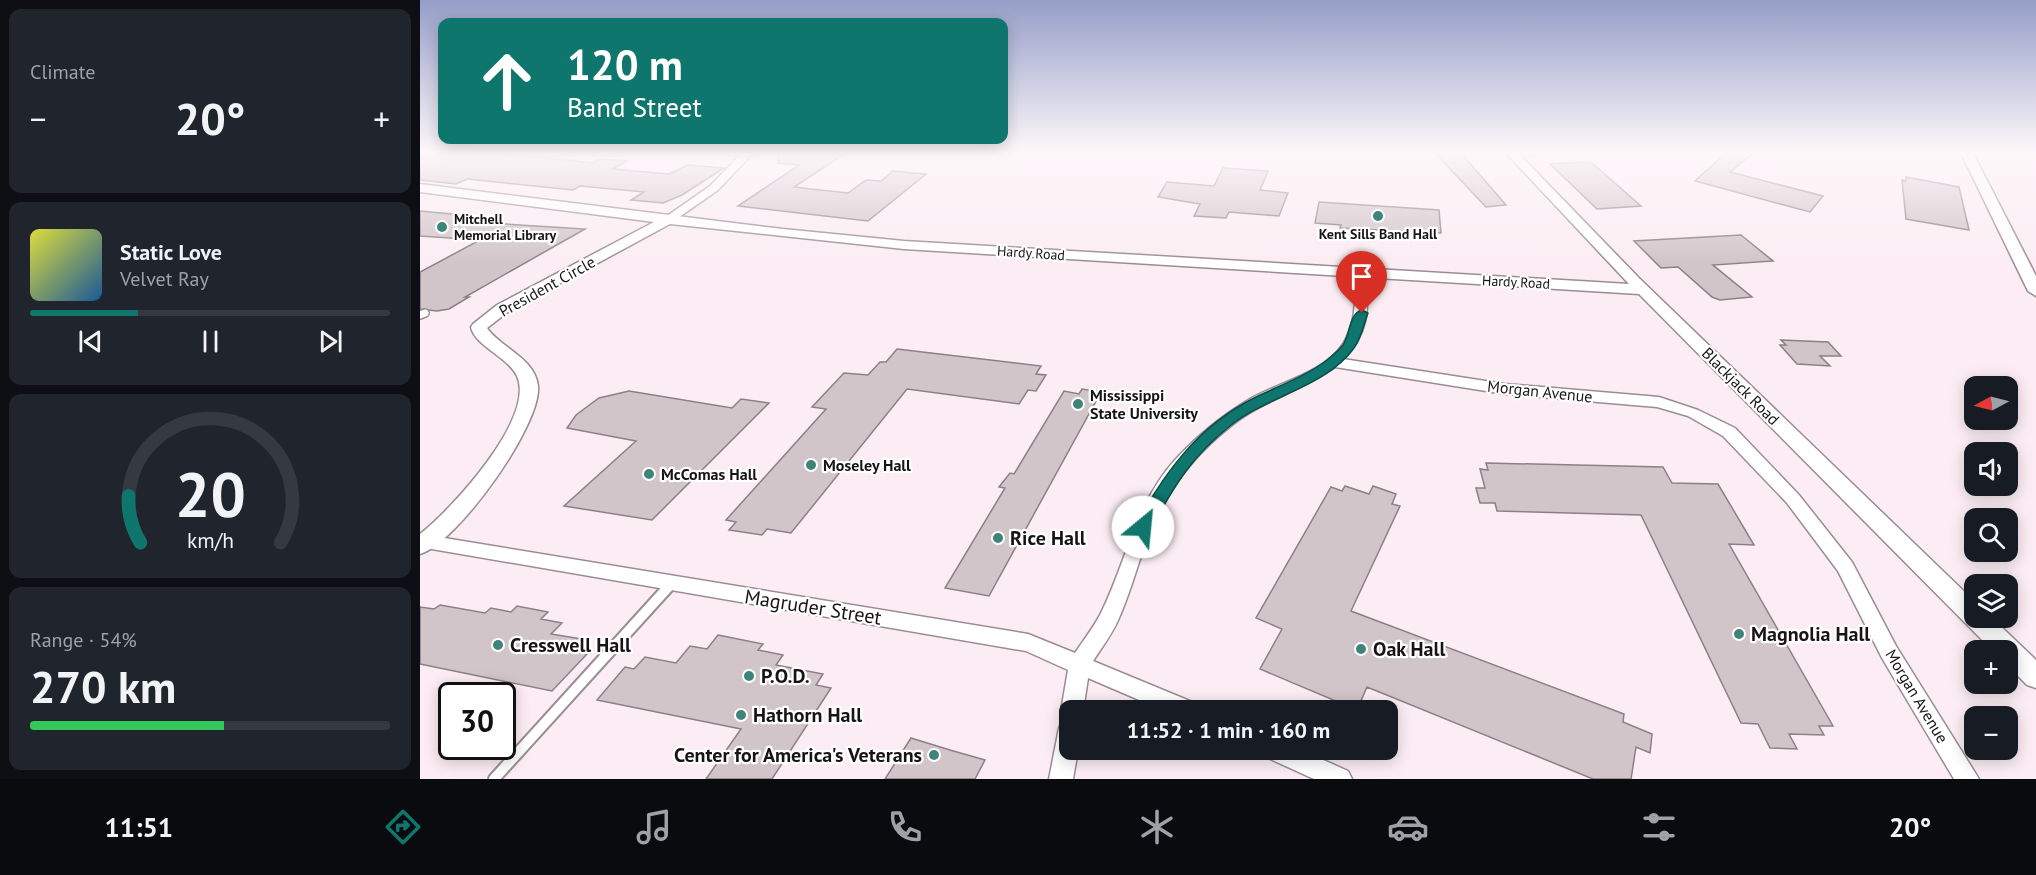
<!DOCTYPE html>
<html lang="en">
<head>
<meta charset="utf-8">
<style>
	:root { --surface:#171b24; --page:#20242c; --text:#f1f3f6; --muted:#9ea1a6; --line:#363941; --accent:#0f766e }
	body { margin:0; font-family:"PT Sans",sans-serif; background:var(--page); color:var(--text); height:100vh; display:flex; flex-direction:column; font-size:22px; white-space:nowrap }
	* { box-sizing:border-box; margin:0 }
	p { font-size:20px; color:var(--muted) }
	.icon { flex:none; width:33px; height:33px; fill:none; stroke:currentColor; stroke-width:2; stroke-linecap:round; stroke-linejoin:round }
	.map { position:relative; flex:1; overflow:hidden }
	.side { display:flex; flex-direction:column; gap:9px; padding:9px; background:#0d0f14; width:420px }
	.side>* { flex:none }
	.banner { position:absolute; left:18px; top:18px; width:570px; height:126px; border-radius:12px; box-shadow:0 3px 15px #0003; background:#0f766e; color:#fff; overflow:hidden }
	.needle { width:39px; rotate:263deg }
	.buttons { position:absolute; left:1544px; top:376px; display:grid; gap:12px }
	.buttons a { display:grid; place-items:center; width:54px; height:54px; border-radius:12px; background:var(--surface); box-shadow:0 3px 15px #0003; font-size:30px }
	.speed { position:absolute; left:18px; top:682px; display:flex; gap:12px; font-size:30px; font-weight:700; text-align:center }
	.speed>* { display:grid; place-content:center; width:78px; height:78px; border-radius:50%; background:var(--surface); box-shadow:0 3px 15px #0003; line-height:1 }
	.speed .limit { border:3px solid #111; border-radius:9px; background:#fff; color:#111 }
	.pin { position:absolute; display:grid; place-items:center; width:51px; height:51px; color:#fff; margin:-62px -26px; border-radius:50% 50% 50% 0; rotate:-45deg; box-shadow:0 0 6px #0007 }
	.pin .icon { rotate:45deg }
	.me { position:absolute; width:66px; margin:-33px; rotate:28deg; stroke-linejoin:round; filter:drop-shadow(0 0 4px #0008) }
	.turn { display:flex; align-items:center; gap:21px; height:126px; padding:0 30px; font-size:27px }
	.turn .icon { width:78px; height:78px; stroke-width:2.5 }
	.turn b { display:block; font-size:42px; line-height:51px }
	.big { font-size:45px; font-weight:800; line-height:1.1 }
	.side .card { flex:1; display:flex; flex-direction:column; justify-content:center; gap:9px; min-width:0; padding:0 21px; border-radius:12px; background:var(--page) }
	.side .dial { align-items:center; gap:0 }
	.dial svg { height:156px; overflow:visible; fill:none; stroke:var(--line); stroke-width:7; stroke-linecap:round; text-anchor:middle }
	.dial text { fill:var(--text); stroke:none }
	.song { display:flex; align-items:center; gap:18px }
	.cover { width:72px; height:72px; border-radius:9px; background:linear-gradient(135deg,hsl(60 70% 55%),hsl(210 70% 35%)) }
	.played { height:6px; border-radius:3px; background:linear-gradient(90deg,var(--accent) 30%,var(--line) 30%) }
	.keys { display:flex; justify-content:space-around; direction:ltr }
	.heat { display:flex; justify-content:space-between; align-items:center; font-size:33px; direction:ltr }
	.charge { height:9px; border-radius:4px; background:linear-gradient(90deg,#34c759 54%,var(--line) 0) }
	.trip { position:absolute; left:639px; top:700px; width:339px; height:60px; border-radius:12px; background:var(--surface); box-shadow:0 3px 15px #0003; font-weight:800; line-height:60px; text-align:center }
	.dock { display:flex; height:96px; justify-content:space-around; align-items:center; background:#090b0e; color:var(--muted) }
	.dock .icon { width:42px; height:42px }
	.dock .selected { color:var(--accent) }
	.dock b { font-size:27px; color:var(--text) }
	main { display:flex; flex:1; min-height:0 }
	.map>svg:first-child { display:block }
	.building { fill:#d2c5ca; stroke:#8c8085; stroke-width:1.5 }
	.lines { fill:none; stroke-linecap:round; stroke-linejoin:round }
	.service-far1-casing { stroke:#9a8d92; stroke-width:10 }
	.service-casing { stroke:#9a8d92; stroke-width:14 }
	.minor-casing { stroke:#9a8d92; stroke-width:3 }
	.tertiary-casing { stroke:#9a8d92; stroke-width:3 }
	.service-far1 { stroke:#fff; stroke-width:7 }
	.service { stroke:#fff; stroke-width:10 }
	.minor { fill:#fff; fill-rule:evenodd }
	.tertiary { fill:#fff; fill-rule:evenodd }
	.route { fill:#0f766e; stroke:#0a4d48; stroke-width:1.5 }
	.poi-dot { fill:#3f847a; stroke:#fff; stroke-width:2 }
	.labels { text-anchor:middle; dominant-baseline:central; stroke-width:4.5; stroke-linejoin:round; paint-order:stroke }
	.far-poi-label { font-size:14px; font-weight:bold; fill:#181416; stroke:#fff; text-anchor:start }
	.far-street-label { font-size:14px; fill:#181416; stroke:#fff }
	.street-label { font-size:16px; fill:#181416; stroke:#fff }
	.poi-label { font-size:16px; font-weight:bold; fill:#181416; stroke:#fff; text-anchor:start }
	.near-poi-label { font-size:20px; font-weight:bold; fill:#181416; stroke:#fff; text-anchor:start }
	.near-street-label { font-size:20px; fill:#181416; stroke:#fff }
</style>
</head>
<body>
<main>
<section class="side">
<div class="card"><p>Climate</p>
<div class="heat"><a>−</a><b class="big">20°</b><a>+</a></div>
</div>
<div class="card">
<div class="song"><i class="cover"></i><div><b>Static Love</b><p>Velvet Ray</p></div></div>
<div class="played"></div>
<div class="keys"><svg class="icon" aria-label="previous" viewBox="0 0 24 24"><path d="M18 5L8 12l10 7zM5 5v14"/></svg><svg class="icon" aria-label="pause" viewBox="0 0 24 24"><path d="M8 5v14M16 5v14"/></svg><svg class="icon" aria-label="next" viewBox="0 0 24 24"><path d="M6 5l10 7-10 7zM19 5v14"/></svg></div>
</div>
<div class="card dial"><svg viewBox="0 0 100 80">
<path d="M14 69A42 42 0 1 1 86 69"/>
<path d="M14 69A42 42 0 0 1 8 45" stroke="#0f766e"/>
<text x="50" y="56" font-size="32" font-weight="700">20</text>
<text x="50" y="72" font-size="11">km/h</text>
</svg></div>
<div class="card"><p>Range · 54%</p><b class="big">270 km</b><div class="charge"></div></div>
</section>
<div class="map">
<svg width="1616" height="779" viewBox="0 0 1616 779">
	<rect width="100%" height="100%" fill="#fbedf3"/>
	<path class="building" d="M0,153h84l88,10 8,-4 27,2 -14,8 56,5 19,-9 36,3 -42,27 -19,8 -32,-3 13,-8 -64,-6 -7,4 -106,-11 -11,5 -36,-4z
		M358,153h68l-52,34 54,6 18,-13 15,1 12,-10 33,3 -58,47 -130,-15 61,-41 -21,-2z
		M1015,153h26l45,52 -20,2z
		M1306,153h28l-24,19 93,24 -13,16 -115,-31z
		M1171,162l50,44 -44,3 -47,-45z
		M803,168l45,3 -8,19 28,3 -9,23 -50,-4 -3,6 -32,-2 6,-12 -42,-7 9,-15 47,4z
		M1486,177l53,10 10,43 -63,-11 -4,-39 4,1z
		M899,202l120,8 2,23 -101,-5 1,-3 -26,-2z
		M0,211l43,4 -6,3 20,2 -3,2 111,7 -120,68h4l-20,12 -12,2 -17,-2v-37l60,-32 -60,-4z
		M1321,235l32,26 -60,4 39,32 -32,3 -8,-3 -34,-30 -17,1 -27,-27z
		M1361,340l47,2 13,14h-21l10,10 -33,-2 -17,-19h6z
		M477,349l144,17 -5,8 10,1 -10,16 -8,-1 -9,14 -112,-15 -116,144 -24,-4 -5,6 -33,-5 7,-8 -10,-2 100,-111 -14,-2 32,-34 24,2 12,-13h6z
		M662,389l19,3 -112,204 -44,-8 60,-100 -6,-1 11,-14 4,1 50,-83 15,3z
		M209,391l103,17 9,-9 28,4 -117,117 -88,-14 72,-65 -69,-13 9,-13 23,-17z
		M1066,463l177,4 9,16 46,1 36,61 -25,-1 104,182h-14l5,9 -35,-1 8,15 -27,-1 -12,-24 -17,-1 -100,-208 -144,-4 -2,-8h-15l-4,-15h9l-5,-19 8,1z
		M925,486l24,8 4,-8 23,8 -4,10 8,2 -49,105 273,103 -1,8 29,12 -2,19 -14,-6 -5,32h-38l-226,-92 -10,23 -97,-41 22,-40 -26,-11 75,-131 11,4z
		M20,605l45,8 6,-5 20,4 6,-6 31,6 -7,7 21,4 -11,11 31,5 -11,12 16,3 -35,37 -132,-27v-57l14,2z
		M298,635l45,9 -5,6 25,5 -7,10 47,9 -7,11 15,3 -59,91h-66l35,-50 -144,-29 28,-33 9,2 11,-12 31,6 14,-17 17,3z
		M491,738l39,12 35,10 -10,19h-90z"/>
	<g class="lines">
		<g class="service-far1-casing">
			<path id="service-far1" d="M0,315l5,-2"/>
		</g>
		<g class="service-casing">
			<path id="service" d="M74,779l177,-195"/>
		</g>
		<g class="minor-casing">
			<path id="minor" d="M322,153h11l-35,37 -43,30h-8v-4l43,-30z
				M1088,153h34l-30,5 -3,-1z
				M941,269l6,4c1,35 3,60 -24,86l162,25 154,13 39,13 37,18 64,67 53,67 44,84 83,133h-25l-72,-121 -44,-87 -51,-68 -64,-67 -35,-20 -31,-9 -152,-13 -170,-27c-33,23 -71,33 -103,58 -35,27 -63,62 -80,103 -13,29 -20,61 -33,90 -6,15 -17,29 -26,43l104,43 3,7h-35l-77,-33 -5,33h-13v39h8l-5,29h-24l10,-51 3,-7 5,-2 -6,-8 7,-41 -42,-19 -606,-104v-10l6,-2 602,99 47,19c8,-12 18,-25 25,-38 26,-51 35,-111 75,-155 21,-23 48,-45 75,-61 29,-17 73,-25 93,-55 14,-22 12,-46 12,-71z
				M844,750h37l47,21 4,8h-38l-46,-21z"/>
		</g>
		<g class="tertiary-casing">
			<path id="tertiary" d="M1086,153h12l121,125 335,323v17h18l44,42v28l-9,-3 -20,-20v-14h-14l-354,-357 -735,-45 -234,-25 -161,87 -22,17c14,20 48,30 51,58 4,39 -81,157 -118,168v-20c31,-24 116,-116 97,-158 -9,-19 -43,-31 -46,-49l2,-3 24,-19 157,-83 -234,-30v-8l363,45 121,12 725,43z
				M1541,153h12l63,123v20l-8,-5z"/>
		</g>
		<use href="#service-far1" class="service-far1"/>
		<use href="#service" class="service"/>
		<use href="#minor" class="minor"/>
		<use href="#tertiary" class="tertiary"/>
	</g>
	<linearGradient id="sky" x2="0" y2="1"><stop stop-color="#959ec8"/><stop offset="0.58" stop-color="#fdf7fa"/><stop offset="1" stop-color="#fdf7fa" stop-opacity="0"/></linearGradient>
	<rect width="1616" height="263" fill="url(#sky)"/>
	<path class="route" d="M942,310l6,3c-4,11 -7,26 -14,35 -28,39 -87,48 -124,78 -42,34 -55,60 -81,105h-12l-2,-4c28,-53 63,-101 119,-129 24,-12 51,-21 73,-38 5,-4 12,-10 16,-15 7,-10 6,-32 19,-35z"/>
	<g class="poi-dot">
		<circle cx="958" cy="216" r="6"/>
		<circle cx="22" cy="227" r="6"/>
		<circle cx="658" cy="404" r="6"/>
		<circle cx="391" cy="465" r="6"/>
		<circle cx="229" cy="474" r="6"/>
		<circle cx="578" cy="538" r="6"/>
		<circle cx="1319" cy="634" r="6"/>
		<circle cx="78" cy="645" r="6"/>
		<circle cx="941" cy="649" r="6"/>
		<circle cx="329" cy="676" r="6"/>
		<circle cx="321" cy="715" r="6"/>
		<circle cx="514" cy="755" r="6"/>
	</g>
	<g class="labels">
		<g class="far-poi-label">
			<text x="34" y="219">Mitchell<tspan x="34" dy="16">Memorial Library</tspan></text>
			<text x="958" y="234" text-anchor="middle">Kent Sills Band Hall</text>
		</g>
		<g class="far-street-label">
			<text transform="translate(611 253) rotate(4)">Hardy Road</text>
			<text transform="translate(1096 282) rotate(3)">Hardy Road</text>
		</g>
		<g class="street-label">
			<text transform="translate(127 286) rotate(-29)">President Circle</text>
			<text transform="translate(1321 386) rotate(45)">Blackjack Road</text>
			<text transform="translate(1120 391) rotate(6)">Morgan Avenue</text>
			<text transform="translate(1497 696) rotate(59)">Morgan Avenue</text>
		</g>
		<g class="poi-label">
			<text x="670" y="395">Mississippi<tspan x="670" dy="18">State University</tspan></text>
			<text x="403" y="465">Moseley Hall</text>
			<text x="241" y="474">McComas Hall</text>
		</g>
		<g class="near-poi-label">
			<text x="590" y="538">Rice Hall</text>
			<text x="1331" y="634">Magnolia Hall</text>
			<text x="90" y="645">Cresswell Hall</text>
			<text x="953" y="649">Oak Hall</text>
			<text x="341" y="676">P.O.D.</text>
			<text x="333" y="715">Hathorn Hall</text>
			<text x="502" y="755" text-anchor="end">Center for America's Veterans</text>
		</g>
		<g class="near-street-label">
			<text transform="translate(393 607) rotate(9)">Magruder Street</text>
		</g>
	</g>
</svg>
<div class="buttons">
<a><svg class="needle" viewBox="-14 -14 28 28"><path d="M0-13l5 13h-10z" fill="#e53935"/><path d="M0 13l5-13h-10z" fill="#9ea1a6"/></svg></a>
<a><svg class="icon" aria-label="sound" viewBox="0 0 24 24"><path d="M4 9h4l5-4v14l-5-4H4zM17 9q2 3 0 6"/></svg></a>
<a><svg class="icon" aria-label="search" viewBox="0 0 24 24"><circle cx="10" cy="10" r="6"/><path d="M15 15l6 6"/></svg></a>
<a><svg class="icon" aria-label="layers" viewBox="0 0 24 24"><path d="M12 4l9 5-9 5-9-5zM3 14l9 5 9-5"/></svg></a>
<a>+</a>
<a>−</a>
</div>
<div class="speed"><div class="limit">30</div></div>
<div class="pin" style="left:942px;top:313px;background:#d93025"><svg class="icon" aria-label="arrive" viewBox="0 0 24 24"><path d="M6 21V4h12l-3 4 3 4H6"/></svg></div>
<svg class="me" style="left:723px;top:527px" viewBox="-20 -20 40 40"><circle r="19" fill="#fff"/><path d="M0-13L10 11 0 6-10 11z" fill="#0f766e"/></svg>
<div class="trip">11:52 · 1 min · 160 m</div>
<div class="banner">
<div class="turn"><svg class="icon" aria-label="ahead" viewBox="0 0 24 24"><path d="M12 20V5M6 11l6-6 6 6"/></svg><div><b>120 m</b>Band Street</div></div>
</div>
</div>
</main>
<nav class="dock">
<b>11:51</b>
<svg class="icon selected" aria-label="directions" viewBox="0 0 24 24"><path d="M12 3l9 9-9 9-9-9zM9 14v-3h6M13 9l2 2-2 2"/></svg>
<svg class="icon" aria-label="music" viewBox="0 0 24 24"><path d="M9 18V5l10-2v13"/><circle cx="6" cy="18" r="3"/><circle cx="16" cy="16" r="3"/></svg>
<svg class="icon" aria-label="phone" viewBox="0 0 24 24"><path d="M5 4h4l2 5-3 2q2 4 5 5l2-3 5 2v4C11 20 4 13 5 4z"/></svg>
<svg class="icon" aria-label="climate" viewBox="0 0 24 24"><path d="M12 3v18M4 7l16 10M4 17L20 7"/></svg>
<svg class="icon" aria-label="car" viewBox="0 0 24 24"><path d="M5 17H2v-5l4-1 3-4h7l3 4 3 1v5h-3M9 17h6M6 11h13"/><circle cx="7" cy="17" r="2"/><circle cx="17" cy="17" r="2"/></svg>
<svg class="icon" aria-label="filters" viewBox="0 0 24 24"><path d="M4 7h16M4 17h16"/><circle cx="9" cy="7" r="2"/><circle cx="15" cy="17" r="2"/></svg>
<b>20°</b>
</nav>
</body>
</html>
